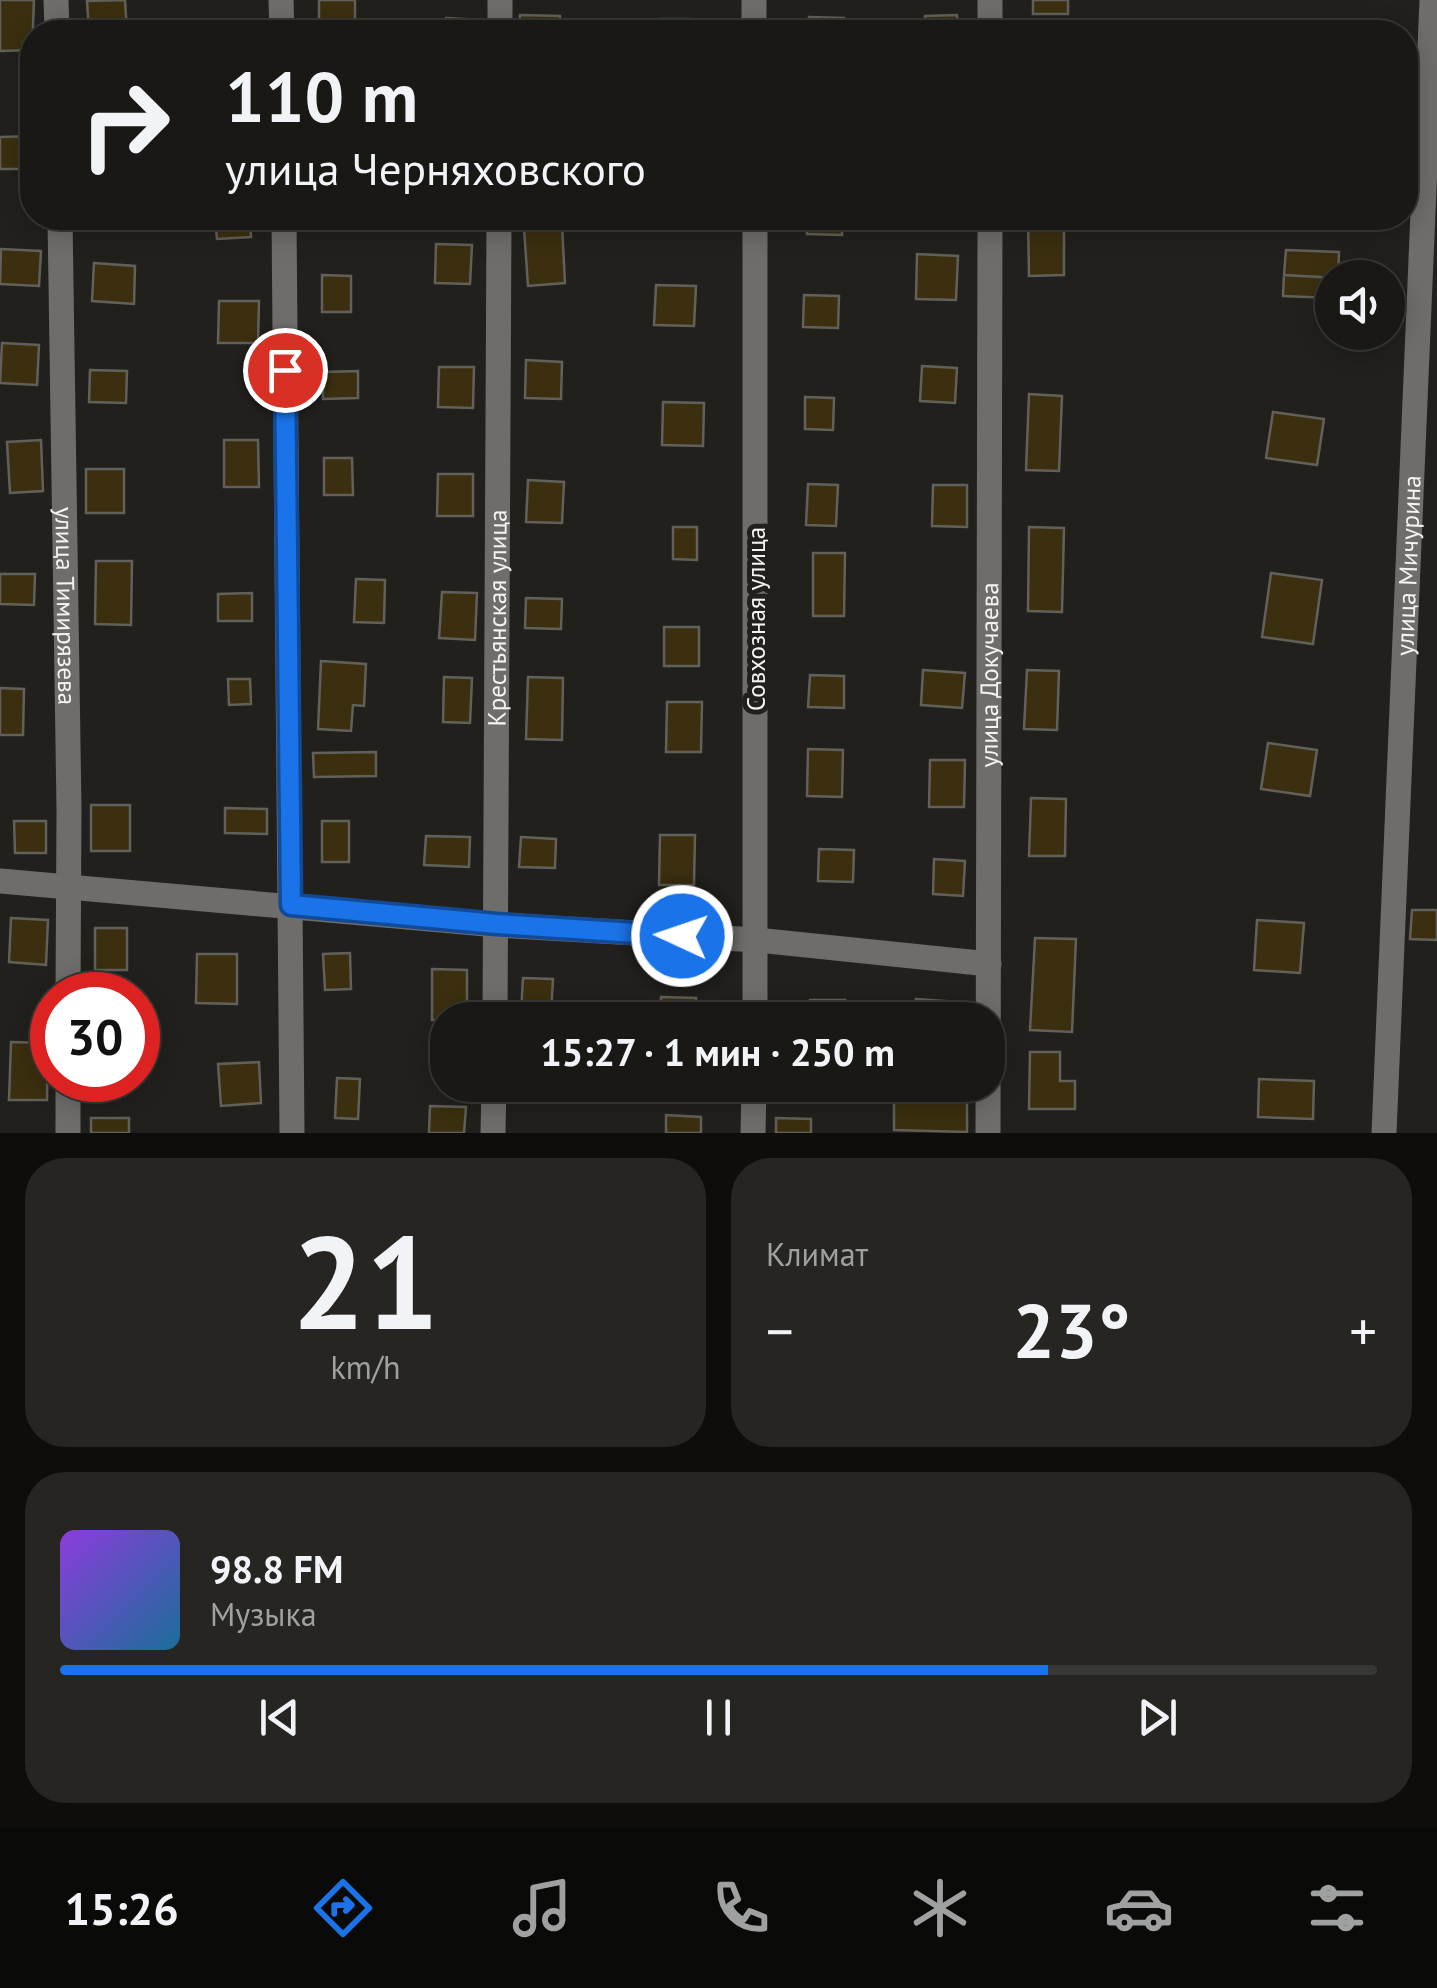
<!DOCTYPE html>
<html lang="ru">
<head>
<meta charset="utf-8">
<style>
	:root { --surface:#191815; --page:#262522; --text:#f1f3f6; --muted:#9fa0a0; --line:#373734; --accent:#1a73e8 }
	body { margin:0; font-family:"PT Sans",sans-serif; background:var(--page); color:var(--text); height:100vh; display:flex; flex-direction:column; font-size:38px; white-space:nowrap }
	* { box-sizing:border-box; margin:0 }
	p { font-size:32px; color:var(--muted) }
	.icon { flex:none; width:55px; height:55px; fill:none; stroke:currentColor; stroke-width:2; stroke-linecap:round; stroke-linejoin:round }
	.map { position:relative; height:1133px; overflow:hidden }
	.drawer { display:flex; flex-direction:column; gap:25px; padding:25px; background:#0e0d0c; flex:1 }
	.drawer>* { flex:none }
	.guide { position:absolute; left:20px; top:20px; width:1398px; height:210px; border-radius:40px; box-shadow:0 5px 25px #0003,0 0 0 2px var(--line); background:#191815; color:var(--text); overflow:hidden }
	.buttons { position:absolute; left:1315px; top:260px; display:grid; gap:20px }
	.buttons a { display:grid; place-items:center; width:90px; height:90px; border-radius:50%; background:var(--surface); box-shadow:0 5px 25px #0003,0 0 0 2px var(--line); font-size:50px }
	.speed { position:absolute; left:30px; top:972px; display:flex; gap:20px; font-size:50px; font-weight:700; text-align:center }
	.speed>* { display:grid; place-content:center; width:130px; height:130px; border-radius:50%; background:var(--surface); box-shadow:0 5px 25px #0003,0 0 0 2px var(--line); line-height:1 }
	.speed .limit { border:15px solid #d22; background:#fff; color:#111 }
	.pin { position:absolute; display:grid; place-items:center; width:85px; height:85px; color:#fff; margin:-42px; border:5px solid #fff; border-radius:50%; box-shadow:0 2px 10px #0007 }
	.me { position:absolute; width:110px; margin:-55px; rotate:273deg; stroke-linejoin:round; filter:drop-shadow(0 0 8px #0008) }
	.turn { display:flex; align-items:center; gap:35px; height:210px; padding:0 40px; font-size:45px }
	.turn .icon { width:130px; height:130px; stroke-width:2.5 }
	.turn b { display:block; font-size:70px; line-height:85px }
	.big { font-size:75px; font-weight:800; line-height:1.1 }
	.drawer .tile { flex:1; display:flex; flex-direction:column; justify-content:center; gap:15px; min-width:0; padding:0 35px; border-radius:40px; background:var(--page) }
	.drawer .dial { align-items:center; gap:0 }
	.dial b { font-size:130px; line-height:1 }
	.song { display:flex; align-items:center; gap:30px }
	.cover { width:120px; height:120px; border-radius:15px; background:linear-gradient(135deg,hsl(270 70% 55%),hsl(200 70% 35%)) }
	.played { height:10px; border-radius:5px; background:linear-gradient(90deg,var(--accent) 75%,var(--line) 75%) }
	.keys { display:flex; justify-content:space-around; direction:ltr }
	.heat { display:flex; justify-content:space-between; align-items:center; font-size:55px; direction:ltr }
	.drawer .tiles { flex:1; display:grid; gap:25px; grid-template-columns:1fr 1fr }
	.tile:last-child { grid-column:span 2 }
	.trip { position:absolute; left:430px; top:1002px; width:575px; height:100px; border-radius:40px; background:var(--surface); box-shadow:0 5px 25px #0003,0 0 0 2px var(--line); font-weight:800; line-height:100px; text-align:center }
	.dock { display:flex; height:160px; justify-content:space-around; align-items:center; background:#0a0a08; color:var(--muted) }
	.dock .icon { width:70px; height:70px }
	.dock .active { color:var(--accent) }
	.dock b { font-size:45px; color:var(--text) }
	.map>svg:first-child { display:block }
	.building { fill:#3b2f0f; stroke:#62605b; stroke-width:2.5 }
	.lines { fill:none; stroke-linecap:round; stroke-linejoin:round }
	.minor { stroke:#6e6d6b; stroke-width:25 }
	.route-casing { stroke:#114b97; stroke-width:25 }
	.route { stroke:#1a73e8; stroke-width:18 }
	.labels { text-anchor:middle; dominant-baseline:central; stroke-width:10; stroke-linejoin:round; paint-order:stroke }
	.street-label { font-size:25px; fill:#f4f3f0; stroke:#21201c }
</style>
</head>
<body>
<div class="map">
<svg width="1437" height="1133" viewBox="0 0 1437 1133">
	<rect width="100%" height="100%" fill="#21201c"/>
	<path class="building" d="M0,0h34l-2,50 -32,1z
		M125,0l2,32h-38l-2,-31z
		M319,0h36v23h-36z
		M1033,0h35v14h-35z
		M520,15l40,1 -1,16h-40z
		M957,15l1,17h-32l-1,-16z
		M809,17l35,1v14h-35z
		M446,18l36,2 -1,12h-36z
		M660,19h28v13h-28z
		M221,25h35v7h-35z
		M31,136v33h-31v-32z
		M215,218h35l1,19 -34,2z
		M807,218h35v17l-35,-1z
		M1028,218h36v57l-35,1z
		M562,225l3,58 -37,3 -4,-58z
		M436,244l36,1 -2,39 -35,-1z
		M1,249l40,2 -2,35 -39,-2z
		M1286,250l53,2 -1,26 -54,-3z
		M917,254l41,2 -2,44 -40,-1z
		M94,263l41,3 -1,38 -42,-3z
		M322,275l29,1v36h-29z
		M1284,275l52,3h-4v20l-49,-2z
		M656,285l40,1 -2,40 -40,-1z
		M804,295l35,1 -1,32 -35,-1z
		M219,301h40l-1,42h-40z
		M2,343l37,2 -2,40 -37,-2z
		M526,360l36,2 -1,37 -36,-1z
		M922,366l35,2 -2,35 -35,-2z
		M439,367h35l-1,41 -35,-1z
		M90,370l37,1 -1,32 -37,-1z
		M358,371v27l-35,1v-27z
		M1029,394l33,2 -3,75 -33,-1z
		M805,397l29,1 -1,32 -28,-1z
		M663,402l41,1 -1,43 -41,-1z
		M1273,412l51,7 -7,46 -51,-7z
		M41,440l2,51 -33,2 -3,-51z
		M224,440h34l1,47h-35z
		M324,458h28l1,37h-29z
		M86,469h38v44h-38z
		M438,474h35v42h-36z
		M528,480l36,2 -2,41 -36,-1z
		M808,484l30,1 -2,41 -30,-1z
		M933,485h34v42l-35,-1z
		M673,527h24v33l-24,-1z
		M1029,527l35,1 -2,84 -34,-1z
		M813,553h32l-1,63h-31z
		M96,561h36l-1,64 -36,-1z
		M1271,573l51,7 -9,64 -51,-7z
		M0,574h35l-1,31 -34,-1z
		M356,579l29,1 -1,43 -30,-1z
		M442,592l35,1 -2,47 -36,-2z
		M252,593v28h-34v-27z
		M526,598l36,1 -1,30 -36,-1z
		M664,627h35v39h-35z
		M321,661l45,3 -2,42 -11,-1 -2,26 -33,-2z
		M923,670l42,3 -3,35 -41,-3z
		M1027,670l32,1 -2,59 -33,-1z
		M810,675l34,1v32l-36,-1z
		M444,677l28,1 -2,45 -27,-1z
		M528,677l35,1 -1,62 -36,-1z
		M228,679h22l1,25 -22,1z
		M0,688l24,1 -1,46h-23z
		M667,702h35l-1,50h-35z
		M1268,743l49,7 -7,46 -49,-7z
		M808,749l35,1 -1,47 -35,-1z
		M376,752v24l-62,1 -1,-24z
		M930,760h35l-1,47h-35z
		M1031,798l35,1 -1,57h-36z
		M91,805h39v46h-39z
		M225,808l42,1v25l-42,-1z
		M14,821h32v32h-31z
		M322,821h27v41h-27z
		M660,835h35l-1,50h-35z
		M426,836l44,1 -1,30 -45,-2z
		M521,837l35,2 -1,29 -36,-1z
		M819,849l35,1 -1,32 -35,-1z
		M934,859l31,2 -2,35 -30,-2z
		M1412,910h25v30l-27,-1z
		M11,918l37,2 -2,45 -37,-3z
		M1257,920l47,3 -4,50 -46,-3z
		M95,928h32v42h-32z
		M1035,938l41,1 -4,93 -42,-2z
		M350,953l1,36 -26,1 -2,-36z
		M197,954h40v50l-41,-1z
		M432,969l35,1v50h-35z
		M523,978l30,1 -2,36 -30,-2z
		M661,997l35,1v22h-35z
		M916,999l42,3 -1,18h-42z
		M810,1000h35l-1,20h-35z
		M11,1042l37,1 -1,57h-38z
		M1030,1052h30v29h15v28h-46z
		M259,1062l2,41 -40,3 -3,-42z
		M337,1078l23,1 -2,40 -23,-1z
		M1259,1079l55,2 -1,38 -55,-2z
		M894,1095l73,1v36l-73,-2z
		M430,1106l36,1 -2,26h-35z
		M666,1115l35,2v16h-35z
		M91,1118h38v15h-38z
		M776,1118l35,1v14h-35z"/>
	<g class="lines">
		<g class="minor">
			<path d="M56,0l1,32"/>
			<path d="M281,0l1,32"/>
			<path d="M754,0v32"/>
			<path d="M500,32v-32"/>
			<path d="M990,32v-32"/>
			<path id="s1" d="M60,218l9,592 -1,185"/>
			<path d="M284,218l8,915"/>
			<path d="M755,218v802"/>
			<path d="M0,881l497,44 260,15 232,24"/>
			<path id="s2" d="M495,1020l4,-802"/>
			<path d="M68,1133v-53"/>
			<path d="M493,1133l1,-48"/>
			<path d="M753,1133l1,-48"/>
			<path id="s3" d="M988,1133l2,-915"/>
			<path id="s4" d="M1384,1133l48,-1133"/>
		</g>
	</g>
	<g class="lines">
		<g class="route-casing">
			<path id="route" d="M285,370l6,535 206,19 185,12"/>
		</g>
		<use href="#route" class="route"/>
	</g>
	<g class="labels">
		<g class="street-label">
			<text stroke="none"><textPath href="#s4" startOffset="568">улица Мичурина</textPath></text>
			<text stroke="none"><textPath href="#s1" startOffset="388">улица Тимирязева</textPath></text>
			<text stroke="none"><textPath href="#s2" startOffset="402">Крестьянская улица</textPath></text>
			<text transform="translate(756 619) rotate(-90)">Совхозная улица</text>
			<text stroke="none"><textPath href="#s3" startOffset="458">улица Докучаева</textPath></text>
		</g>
	</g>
</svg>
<div class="buttons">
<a><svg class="icon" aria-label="sound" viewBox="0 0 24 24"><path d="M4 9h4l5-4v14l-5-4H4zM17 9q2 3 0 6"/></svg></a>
</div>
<div class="speed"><div class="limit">30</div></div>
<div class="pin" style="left:285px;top:370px;background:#d93025"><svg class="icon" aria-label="arrive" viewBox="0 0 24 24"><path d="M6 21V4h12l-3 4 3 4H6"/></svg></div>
<svg class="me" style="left:682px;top:936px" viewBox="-20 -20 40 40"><circle r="17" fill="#1a73e8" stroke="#fff" stroke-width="3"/><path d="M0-11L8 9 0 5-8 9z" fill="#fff"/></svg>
<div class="trip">15:27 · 1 мин · 250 m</div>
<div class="guide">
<div class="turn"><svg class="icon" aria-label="right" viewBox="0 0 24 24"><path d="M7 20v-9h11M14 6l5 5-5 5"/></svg><div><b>110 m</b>улица Черняховского</div></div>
</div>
</div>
<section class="drawer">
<div class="tiles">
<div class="tile dial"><b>21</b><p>km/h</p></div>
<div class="tile"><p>Климат</p>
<div class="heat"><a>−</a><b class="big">23°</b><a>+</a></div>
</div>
<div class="tile">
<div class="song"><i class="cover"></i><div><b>98.8 FM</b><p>Музыка</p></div></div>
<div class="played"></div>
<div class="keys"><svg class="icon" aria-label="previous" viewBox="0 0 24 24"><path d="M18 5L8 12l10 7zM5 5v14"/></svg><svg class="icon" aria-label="pause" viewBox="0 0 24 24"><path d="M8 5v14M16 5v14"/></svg><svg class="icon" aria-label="next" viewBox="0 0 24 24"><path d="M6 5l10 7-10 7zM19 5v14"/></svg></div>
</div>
</div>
</section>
<nav class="dock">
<b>15:26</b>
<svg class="icon active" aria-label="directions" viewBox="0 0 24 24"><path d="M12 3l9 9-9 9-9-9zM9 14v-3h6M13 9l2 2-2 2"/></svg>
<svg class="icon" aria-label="music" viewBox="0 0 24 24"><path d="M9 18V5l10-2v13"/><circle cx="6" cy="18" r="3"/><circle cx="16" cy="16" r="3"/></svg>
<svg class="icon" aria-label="phone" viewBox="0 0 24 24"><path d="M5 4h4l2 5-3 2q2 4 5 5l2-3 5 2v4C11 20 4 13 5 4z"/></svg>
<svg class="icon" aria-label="climate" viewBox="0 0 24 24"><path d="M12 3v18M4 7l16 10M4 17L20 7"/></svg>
<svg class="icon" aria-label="car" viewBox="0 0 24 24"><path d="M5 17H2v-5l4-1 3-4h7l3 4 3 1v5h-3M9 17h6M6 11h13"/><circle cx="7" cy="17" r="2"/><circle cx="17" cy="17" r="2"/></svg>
<svg class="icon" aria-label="filters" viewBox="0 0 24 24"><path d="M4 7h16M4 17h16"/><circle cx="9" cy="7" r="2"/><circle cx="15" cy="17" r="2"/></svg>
</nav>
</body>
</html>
